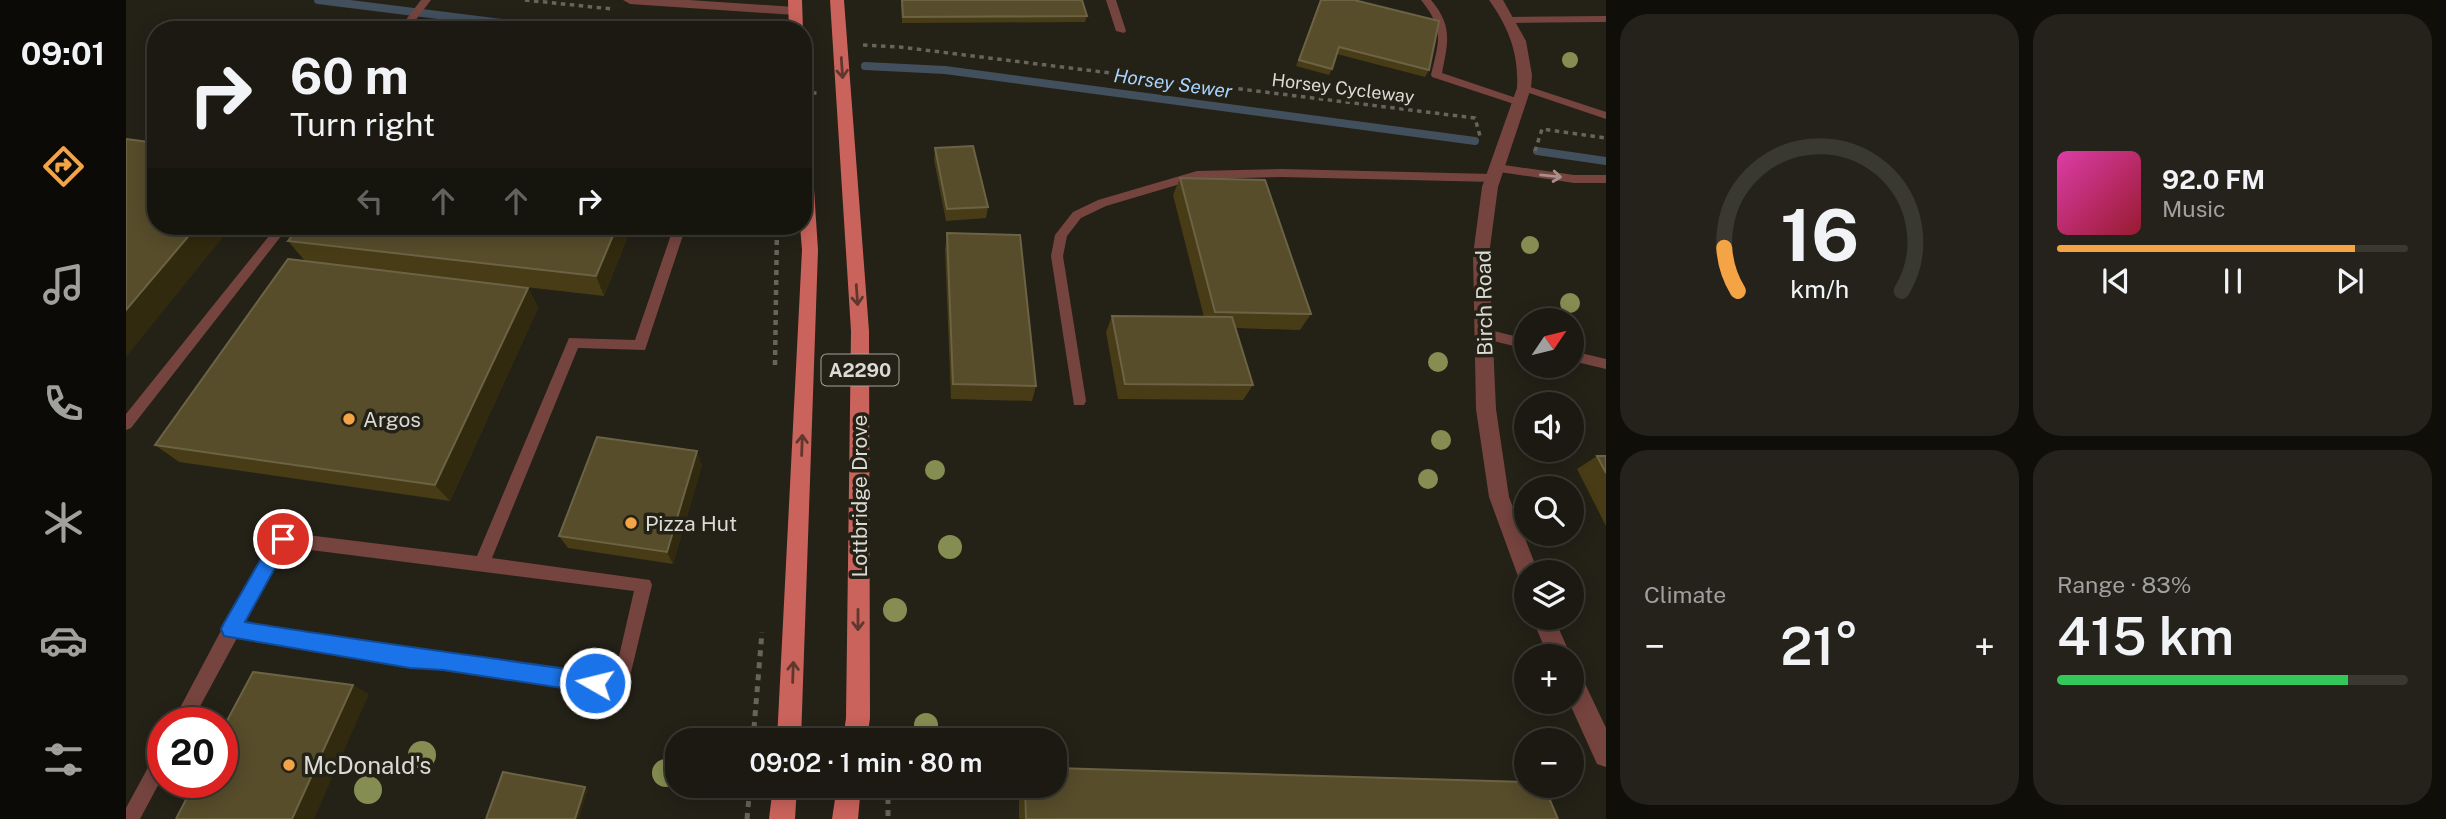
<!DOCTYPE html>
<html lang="en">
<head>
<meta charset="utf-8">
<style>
	:root { --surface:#1b1911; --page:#24221a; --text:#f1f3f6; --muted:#a0a09f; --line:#393831; --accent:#f4a345 }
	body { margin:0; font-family:"Public Sans",sans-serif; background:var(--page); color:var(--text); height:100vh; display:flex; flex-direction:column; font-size:26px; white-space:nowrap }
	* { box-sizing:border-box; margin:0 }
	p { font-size:23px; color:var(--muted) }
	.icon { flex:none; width:38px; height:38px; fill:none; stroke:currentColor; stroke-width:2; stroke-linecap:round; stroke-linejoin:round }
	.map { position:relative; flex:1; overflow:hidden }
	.sheet { display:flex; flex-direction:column; gap:14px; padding:14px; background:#0f0e09; width:840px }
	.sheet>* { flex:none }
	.guide { position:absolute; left:21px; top:21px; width:665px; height:214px; border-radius:28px; box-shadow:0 4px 18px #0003,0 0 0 2px var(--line); background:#1b1911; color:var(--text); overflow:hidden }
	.needle { width:46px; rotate:55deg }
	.fabs { position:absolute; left:1388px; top:308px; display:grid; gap:14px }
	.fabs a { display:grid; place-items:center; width:70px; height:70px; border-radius:50%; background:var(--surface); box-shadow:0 4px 18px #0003,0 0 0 2px var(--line); font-size:35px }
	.speed { position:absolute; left:21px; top:707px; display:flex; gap:14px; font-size:35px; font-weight:700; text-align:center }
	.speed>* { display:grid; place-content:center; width:91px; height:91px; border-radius:50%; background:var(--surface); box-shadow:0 4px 18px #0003,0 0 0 2px var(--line); line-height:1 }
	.speed .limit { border:10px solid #d22; background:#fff; color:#111 }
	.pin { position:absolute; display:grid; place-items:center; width:60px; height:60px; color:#fff; margin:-30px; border:4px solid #fff; border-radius:50%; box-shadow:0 2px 7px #0007 }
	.me { position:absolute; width:77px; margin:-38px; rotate:278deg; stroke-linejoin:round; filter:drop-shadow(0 0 5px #0008) }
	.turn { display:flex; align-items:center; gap:24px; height:147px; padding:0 28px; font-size:32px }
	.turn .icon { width:91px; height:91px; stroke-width:2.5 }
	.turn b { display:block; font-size:49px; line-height:60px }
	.lanes { display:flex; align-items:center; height:66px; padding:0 28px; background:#0003; justify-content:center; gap:35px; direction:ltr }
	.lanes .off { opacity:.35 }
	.big { font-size:52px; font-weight:600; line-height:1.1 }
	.sheet .widget { flex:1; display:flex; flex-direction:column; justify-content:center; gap:10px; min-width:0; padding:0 24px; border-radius:28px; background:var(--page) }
	.sheet .dial { align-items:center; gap:0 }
	.dial svg { height:182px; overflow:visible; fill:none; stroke:var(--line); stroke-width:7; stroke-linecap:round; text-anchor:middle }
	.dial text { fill:var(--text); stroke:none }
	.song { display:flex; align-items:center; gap:21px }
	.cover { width:84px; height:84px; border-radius:10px; background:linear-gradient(135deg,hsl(320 70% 55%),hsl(350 70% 35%)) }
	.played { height:7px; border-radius:4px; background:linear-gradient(90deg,var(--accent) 85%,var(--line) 85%) }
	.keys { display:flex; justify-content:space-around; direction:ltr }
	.heat { display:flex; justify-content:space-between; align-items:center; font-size:38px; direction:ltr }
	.charge { height:10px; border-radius:5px; background:linear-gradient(90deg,#34c759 83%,var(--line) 0) }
	.sheet .tiles { flex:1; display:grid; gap:14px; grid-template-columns:repeat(2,1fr) }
	.trip { position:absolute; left:539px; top:728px; width:402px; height:70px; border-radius:28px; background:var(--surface); box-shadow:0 4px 18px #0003,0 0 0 2px var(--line); font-weight:600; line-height:70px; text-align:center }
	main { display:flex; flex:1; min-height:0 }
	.menu { display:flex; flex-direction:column; width:126px; justify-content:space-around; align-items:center; background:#0b0a07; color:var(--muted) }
	.menu .icon { width:49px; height:49px }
	.menu .on { color:var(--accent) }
	.menu b { font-size:32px; color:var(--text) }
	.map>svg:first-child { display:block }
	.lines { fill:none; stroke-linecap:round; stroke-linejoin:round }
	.stream { stroke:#424f5d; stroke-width:8 }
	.path-far2 { stroke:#67645c; stroke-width:3.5; stroke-dasharray:4.5 4.5; stroke-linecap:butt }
	.path-far1 { stroke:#67645c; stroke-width:4.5; stroke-dasharray:5 5; stroke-linecap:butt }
	.path { stroke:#67645c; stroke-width:5; stroke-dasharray:6 6; stroke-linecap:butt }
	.service { fill:#76443f; fill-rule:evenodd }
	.minor { fill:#76443f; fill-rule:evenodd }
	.primary { fill:#ca635c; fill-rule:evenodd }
	.tree { fill:#858d52 }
	.wall { fill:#473c16 }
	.shaded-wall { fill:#322a0e }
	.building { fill:#574d2b; stroke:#6c6345; stroke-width:2 }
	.oneway { stroke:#5e382f }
	.oneway2 { stroke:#a98f8a }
	.route { fill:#1a73e8; stroke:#114b97; stroke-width:2 }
	.poi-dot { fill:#f4a345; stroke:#242117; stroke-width:2.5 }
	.labels { text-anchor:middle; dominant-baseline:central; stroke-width:7; stroke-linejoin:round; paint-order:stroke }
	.far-street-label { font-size:18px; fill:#dcdad4; stroke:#242117 }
	.far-water-label { font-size:19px; font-style:italic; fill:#a7d3fe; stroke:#242117 }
	.shield { fill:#242117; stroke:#a5a29b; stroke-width:2 }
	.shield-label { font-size:19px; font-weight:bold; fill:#dcdad4 }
	.street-label { font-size:21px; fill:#dcdad4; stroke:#242117 }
	.poi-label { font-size:21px; fill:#dcdad4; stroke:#242117; text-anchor:start }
	.near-poi-label { font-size:24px; fill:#dcdad4; stroke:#242117; text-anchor:start }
</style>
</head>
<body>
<main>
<nav class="menu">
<b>09:01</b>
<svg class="icon on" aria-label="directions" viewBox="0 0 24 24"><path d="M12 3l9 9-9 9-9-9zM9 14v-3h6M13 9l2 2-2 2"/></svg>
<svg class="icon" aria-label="music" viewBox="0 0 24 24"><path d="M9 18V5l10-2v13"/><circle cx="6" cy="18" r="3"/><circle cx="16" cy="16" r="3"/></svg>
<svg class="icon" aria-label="phone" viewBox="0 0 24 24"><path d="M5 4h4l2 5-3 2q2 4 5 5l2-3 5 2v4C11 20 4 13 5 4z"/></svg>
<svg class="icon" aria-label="climate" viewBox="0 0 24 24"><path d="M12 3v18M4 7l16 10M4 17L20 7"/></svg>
<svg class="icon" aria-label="car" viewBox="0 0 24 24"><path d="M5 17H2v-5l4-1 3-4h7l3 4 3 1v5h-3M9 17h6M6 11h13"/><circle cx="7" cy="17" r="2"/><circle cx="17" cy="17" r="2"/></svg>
<svg class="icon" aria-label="filters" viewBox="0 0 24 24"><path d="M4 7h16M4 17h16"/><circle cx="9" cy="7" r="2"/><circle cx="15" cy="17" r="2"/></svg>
</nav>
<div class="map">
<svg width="1480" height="819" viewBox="0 0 1480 819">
	<rect width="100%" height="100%" fill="#242117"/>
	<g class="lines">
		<path class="stream" d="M192,0l240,30
			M739,66l80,4 530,71
			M1411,151l69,10"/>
		<path class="path-far2" d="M399,0l87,9
			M737,45l37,2 575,71 5,18
			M677,93h15
			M1409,151l7,-22 64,9"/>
		<path class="path-far1" d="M649,365l2,-139"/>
		<path class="path" d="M627,740l9,-108
			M762,786v33
			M621,819l3,-33"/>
		<path class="service" d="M295,0h10l-23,30h-10z
			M980,0h10l10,31 -2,2 -8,-2z
			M1295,0h10c22,26 17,42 11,73l80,27v4h-8l-82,-27 -1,-2c8,-35 14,-45 -10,-75z
			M1480,16v6l-95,1 -5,-3 5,-3z
			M1398,85l82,27v7l-86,-29 -1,-2z
			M1371,164l77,11h32v8h-32l-81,-12v-6z
			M1156,169l211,5 6,4 -6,4 -211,-5 -85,2 -91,27 -25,12 -14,18 -4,20 23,145 -2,4h-10l-23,-149 4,-21 18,-23 25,-12 99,-29z
			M151,226h12l-158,202 -5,2v-16z
			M548,226h12l-41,124 -67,-2 -86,210 158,22 2,5 -26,108 -6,3 -210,-30 -173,-28 -46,85h-19l53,-100 3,-1 50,-88 5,-2 194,24 92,-218 66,2zM161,547l347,44 -20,87 -204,-28 -165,-27z
			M1360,329l40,10v10l-45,-11 -2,-4z
			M1446,351l34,8v10l-34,-8z
			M37,748v28l-23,43h-14v-11l31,-57z"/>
		<path class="minor" d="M497,0h66l106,7 7,4 -7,4 -165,-11z
			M1363,0h14l23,41 6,34 -1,13 -33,99 -9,68 7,154 13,88 29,75h-12v10l-7,-3 -30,-82 -13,-88 -3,-154 9,-68 35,-99c2,-34 -8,-60 -28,-88z
			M1406,618h22l17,38h-23z
			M1446,669l8,4 26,55v39l-9,-3 -28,-62h3z"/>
		<path class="primary" d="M662,0h14l1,30h-14z
			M704,0h14l25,331 1,387 -3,22h-24l3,-22 5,-387z
			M677,139l8,5 7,106 -17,490h-24l25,-490 -2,-24h3z
			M647,786h24l-2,33h-26z
			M711,786h24l-3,33h-26z"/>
	</g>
	<g class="tree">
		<circle cx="1444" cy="60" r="8"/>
		<circle cx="1404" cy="245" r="9"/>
		<circle cx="1444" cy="303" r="10"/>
		<circle cx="1312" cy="362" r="10"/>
		<circle cx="1315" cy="440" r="10"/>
		<circle cx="809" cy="470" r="10"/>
		<circle cx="1302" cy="479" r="10"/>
		<circle cx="824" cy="547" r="12"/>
		<circle cx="769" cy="610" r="12"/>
		<circle cx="800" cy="725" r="12"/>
		<circle cx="296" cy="755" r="14"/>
		<circle cx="540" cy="773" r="14"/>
		<circle cx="242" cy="790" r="14"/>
	</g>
	<path class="wall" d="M775,0h181l5,16 -2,6 -183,1z
		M1194,0h34l75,70 -4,7 -88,-23 -5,15 -3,6 -33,-9z
		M809,148l53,59 -2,11 -40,3 -12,-61z
		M1054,178l131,136 -11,16 -64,-2 17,57 -10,15 -125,-1 -12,-67 6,-16 92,1 -31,-122z
		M174,226h332l-28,70 -238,-27 162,19 10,20 -88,193 -271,-39 -24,-17 150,-184 -17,-20z
		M821,233l89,153 -4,15 -81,-2 -6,-149z
		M1471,456h9v70l-29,-57z
		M576,465l-29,99 -105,-16 -9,-12z
		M893,786h36l503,33h-539z"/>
	<path class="shaded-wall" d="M71,226h35l-106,131v-47z
		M491,226h15l-28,70 -8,-20z
		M402,288l10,20 -88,193 -15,-16z
		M571,451l5,14 -29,99 -6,-12z
		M227,685l16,9 -55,125h-22z
		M459,787l3,2 -9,30h-4z"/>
	<path class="building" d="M776,0h180l5,16 -184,1z
		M1195,0h33l85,21 -10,49 -90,-23 -7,22 -33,-9z
		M0,139l30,4v83h41l-71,84z
		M847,146l15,61 -41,2 -12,-61z
		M1054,178l85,2 46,134 -96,-2z
		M174,226h317l-21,50 -308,-35z
		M821,233l73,2 16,151 -83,-2z
		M162,259l240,29 -93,197 -280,-40z
		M986,316l120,1 21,68 -128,-1z
		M471,437l100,14 -30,101 -108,-16z
		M1471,456h9v17z
		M127,672l100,13 -61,134h-116l19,-37h27v-52z
		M929,768l471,14v4h18l14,33h-532l-1,-33h30z
		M377,772l82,15 -10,32h-89z"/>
	<defs><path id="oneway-shaft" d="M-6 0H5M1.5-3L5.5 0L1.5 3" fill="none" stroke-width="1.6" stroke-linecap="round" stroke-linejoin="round" transform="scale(1.75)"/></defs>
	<g class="oneway">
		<use href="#oneway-shaft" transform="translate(716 68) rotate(86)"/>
		<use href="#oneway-shaft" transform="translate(731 295) rotate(86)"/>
		<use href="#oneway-shaft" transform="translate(676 445) rotate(-88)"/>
		<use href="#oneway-shaft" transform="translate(732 620) rotate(90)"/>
		<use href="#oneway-shaft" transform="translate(667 672) rotate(-88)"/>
	</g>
	<use class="oneway2" href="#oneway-shaft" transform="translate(1425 176) rotate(6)"/>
	<path class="route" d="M157,531l6,2 2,6 -46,83c117,19 233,34 350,51l7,3 3,7 -3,7 -7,3 -152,-23 -33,-2 -186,-32 -3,-7 3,-6 52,-90z"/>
	<g class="poi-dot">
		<circle cx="223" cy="419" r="7"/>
		<circle cx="505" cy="523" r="7"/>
		<circle cx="163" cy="765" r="7"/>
	</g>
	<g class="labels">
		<g class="far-street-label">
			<text transform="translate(1217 88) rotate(7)">Horsey Cycleway</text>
		</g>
		<g class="far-water-label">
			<text transform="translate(1047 83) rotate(8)">Horsey Sewer</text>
		</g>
		<rect class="shield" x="695.5" y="354.5" width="77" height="31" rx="5"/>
		<g class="shield-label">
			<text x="734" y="370">A2290</text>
		</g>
		<g class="street-label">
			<text transform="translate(1358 303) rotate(-91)">Birch Road</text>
			<text transform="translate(733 496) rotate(-90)">Lottbridge Drove</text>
		</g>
		<g class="poi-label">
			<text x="237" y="419">Argos</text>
			<text x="519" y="523">Pizza Hut</text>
		</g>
		<g class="near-poi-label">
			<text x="177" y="765">McDonald's</text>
		</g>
	</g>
</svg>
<div class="fabs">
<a><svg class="needle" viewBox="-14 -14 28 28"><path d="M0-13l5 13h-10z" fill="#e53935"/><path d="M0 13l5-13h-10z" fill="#a0a09f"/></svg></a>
<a><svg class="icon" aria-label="sound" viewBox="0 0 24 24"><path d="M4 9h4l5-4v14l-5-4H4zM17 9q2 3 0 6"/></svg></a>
<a><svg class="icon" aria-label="search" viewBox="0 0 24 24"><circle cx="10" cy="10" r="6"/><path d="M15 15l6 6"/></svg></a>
<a><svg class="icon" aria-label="layers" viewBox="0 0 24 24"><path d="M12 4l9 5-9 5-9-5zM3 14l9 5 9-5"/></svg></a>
<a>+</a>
<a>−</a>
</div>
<div class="speed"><div class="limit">20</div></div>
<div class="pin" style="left:157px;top:539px;background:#d93025"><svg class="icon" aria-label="arrive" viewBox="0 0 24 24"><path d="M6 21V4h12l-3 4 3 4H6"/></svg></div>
<svg class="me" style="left:469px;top:683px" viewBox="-20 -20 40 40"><circle r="17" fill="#1a73e8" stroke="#fff" stroke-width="3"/><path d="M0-11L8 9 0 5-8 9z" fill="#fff"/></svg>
<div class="trip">09:02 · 1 min · 80 m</div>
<div class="guide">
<div class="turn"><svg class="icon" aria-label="right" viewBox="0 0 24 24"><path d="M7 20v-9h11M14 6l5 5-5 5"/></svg><div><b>60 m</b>Turn right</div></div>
<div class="lanes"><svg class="icon off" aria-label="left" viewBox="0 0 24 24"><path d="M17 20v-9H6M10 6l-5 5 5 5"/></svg><svg class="icon off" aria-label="ahead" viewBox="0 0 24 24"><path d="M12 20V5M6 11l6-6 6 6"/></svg><svg class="icon off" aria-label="ahead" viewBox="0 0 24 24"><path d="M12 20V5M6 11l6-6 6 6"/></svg><svg class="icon" aria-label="right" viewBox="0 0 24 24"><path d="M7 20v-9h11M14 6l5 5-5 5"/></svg></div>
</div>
</div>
<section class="sheet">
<div class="tiles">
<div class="widget dial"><svg viewBox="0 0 100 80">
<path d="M14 69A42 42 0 1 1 86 69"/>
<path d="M14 69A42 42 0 0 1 8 50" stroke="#f4a345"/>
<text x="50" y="56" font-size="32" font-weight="700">16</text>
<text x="50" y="72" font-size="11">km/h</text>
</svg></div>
<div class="widget">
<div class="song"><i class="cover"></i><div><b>92.0 FM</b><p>Music</p></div></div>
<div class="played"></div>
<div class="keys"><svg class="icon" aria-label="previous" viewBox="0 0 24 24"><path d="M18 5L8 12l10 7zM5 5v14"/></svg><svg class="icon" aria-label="pause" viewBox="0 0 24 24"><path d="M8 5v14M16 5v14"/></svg><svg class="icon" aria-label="next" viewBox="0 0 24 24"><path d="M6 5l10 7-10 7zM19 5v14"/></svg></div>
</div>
<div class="widget"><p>Climate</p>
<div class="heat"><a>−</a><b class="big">21°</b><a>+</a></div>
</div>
<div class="widget"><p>Range · 83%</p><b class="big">415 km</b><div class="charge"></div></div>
</div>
</section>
</main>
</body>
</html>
